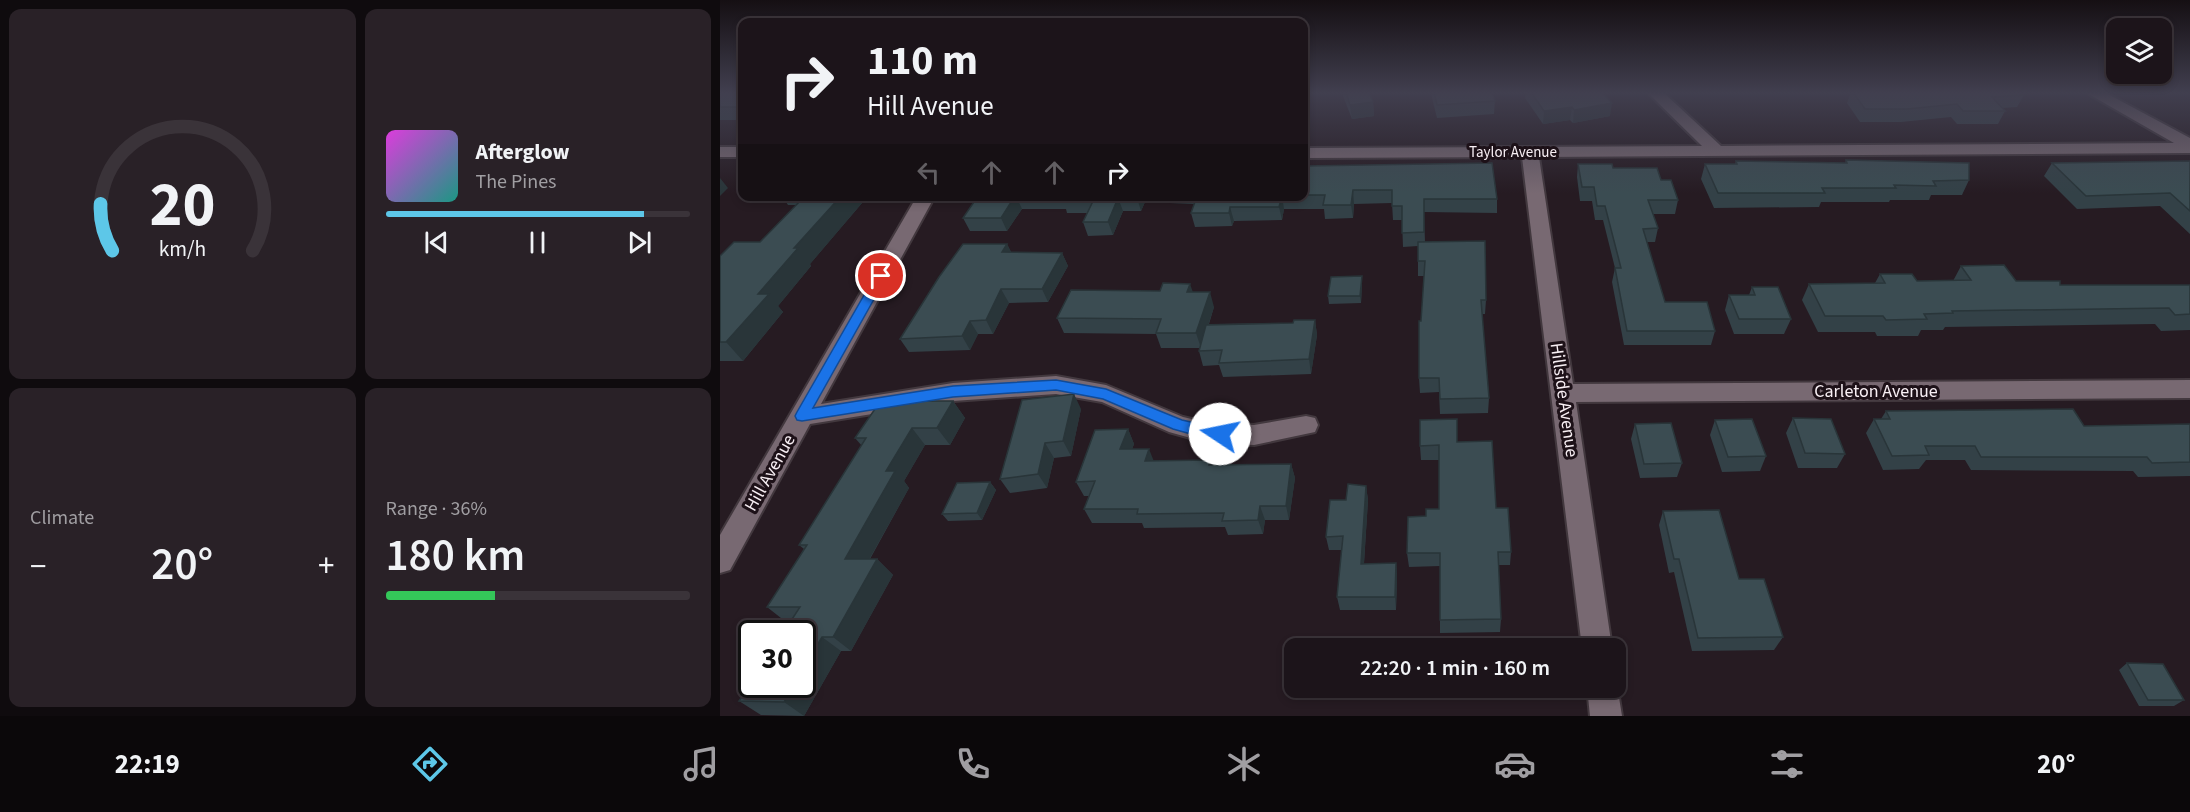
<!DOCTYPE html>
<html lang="en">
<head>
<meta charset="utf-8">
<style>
	:root { --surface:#1c141a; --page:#292127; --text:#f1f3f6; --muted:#a09ea2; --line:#3a3339; --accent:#5dc7e8 }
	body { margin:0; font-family:"Source Sans 3",sans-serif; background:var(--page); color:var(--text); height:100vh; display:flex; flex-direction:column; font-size:22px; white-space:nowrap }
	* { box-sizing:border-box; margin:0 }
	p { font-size:20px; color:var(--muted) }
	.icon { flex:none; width:33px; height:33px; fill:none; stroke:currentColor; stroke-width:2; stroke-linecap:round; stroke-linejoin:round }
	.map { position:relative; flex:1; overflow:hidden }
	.sheet { display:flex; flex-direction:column; gap:9px; padding:9px; background:#0f0b0e; width:720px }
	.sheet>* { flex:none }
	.guide { position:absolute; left:18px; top:18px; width:570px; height:183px; border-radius:12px; box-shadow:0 3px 9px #0003,0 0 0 2px var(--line); background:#1c141a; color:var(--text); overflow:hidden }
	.buttons { position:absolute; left:1386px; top:18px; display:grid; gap:12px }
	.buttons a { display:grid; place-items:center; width:66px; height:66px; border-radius:12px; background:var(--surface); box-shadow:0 3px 9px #0003,0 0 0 2px var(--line); font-size:30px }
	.speed { position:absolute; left:18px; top:620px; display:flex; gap:12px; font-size:30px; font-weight:700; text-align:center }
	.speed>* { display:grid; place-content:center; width:78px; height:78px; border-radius:50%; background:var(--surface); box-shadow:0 3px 9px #0003,0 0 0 2px var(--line); line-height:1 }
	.speed .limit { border:3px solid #111; border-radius:9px; background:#fff; color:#111 }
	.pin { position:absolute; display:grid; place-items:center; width:51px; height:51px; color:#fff; margin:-26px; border:3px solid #fff; border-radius:50%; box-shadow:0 2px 6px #0007 }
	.me { position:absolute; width:66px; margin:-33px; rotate:281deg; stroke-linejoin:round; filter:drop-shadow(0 0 4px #0008) }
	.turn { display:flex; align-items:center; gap:21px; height:126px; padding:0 30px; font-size:27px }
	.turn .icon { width:78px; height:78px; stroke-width:2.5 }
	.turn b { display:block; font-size:42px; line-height:51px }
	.lanes { display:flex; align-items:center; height:57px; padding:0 30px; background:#0003; justify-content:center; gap:30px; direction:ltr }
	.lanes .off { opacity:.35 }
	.big { font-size:45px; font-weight:600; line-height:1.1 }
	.sheet .widget { flex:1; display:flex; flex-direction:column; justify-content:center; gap:9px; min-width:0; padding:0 21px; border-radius:12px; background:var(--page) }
	.sheet .dial { align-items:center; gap:0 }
	.dial svg { height:156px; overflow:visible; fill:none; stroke:var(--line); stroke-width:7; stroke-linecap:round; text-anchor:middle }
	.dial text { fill:var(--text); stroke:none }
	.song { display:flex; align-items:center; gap:18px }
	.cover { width:72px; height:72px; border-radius:9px; background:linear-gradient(135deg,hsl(300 70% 55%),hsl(170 70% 35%)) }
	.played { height:6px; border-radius:3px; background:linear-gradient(90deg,var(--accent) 85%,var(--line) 85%) }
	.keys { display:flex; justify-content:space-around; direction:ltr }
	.heat { display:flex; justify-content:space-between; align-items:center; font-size:33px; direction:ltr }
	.charge { height:9px; border-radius:4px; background:linear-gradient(90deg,#34c759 36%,var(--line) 0) }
	.sheet .tiles { flex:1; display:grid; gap:9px; grid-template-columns:repeat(2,1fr) }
	.trip { position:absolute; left:564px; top:638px; width:342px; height:60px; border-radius:12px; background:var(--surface); box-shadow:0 3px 9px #0003,0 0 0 2px var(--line); font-weight:600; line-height:60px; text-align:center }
	.tabs { display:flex; height:96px; justify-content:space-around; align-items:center; background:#0b080a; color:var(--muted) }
	.tabs .icon { width:42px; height:42px }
	.tabs .current { color:var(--accent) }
	.tabs b { font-size:27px; color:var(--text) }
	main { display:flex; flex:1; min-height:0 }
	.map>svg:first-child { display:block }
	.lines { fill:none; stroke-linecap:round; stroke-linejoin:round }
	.street-casing { stroke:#42383e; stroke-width:4 }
	.street { fill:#786972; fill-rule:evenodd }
	.wall { fill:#334147 }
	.shaded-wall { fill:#293539 }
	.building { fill:#3b4c52; stroke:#293539; stroke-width:1.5 }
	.route { fill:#1a73e8; stroke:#114b97; stroke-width:1.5 }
	.labels { text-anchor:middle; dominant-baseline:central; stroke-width:6; stroke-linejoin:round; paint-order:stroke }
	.far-street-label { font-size:15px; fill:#f8eff4; stroke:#1d1118 }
	.street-label { font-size:18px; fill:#f8eff4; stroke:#1d1118 }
</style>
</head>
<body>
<main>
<section class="sheet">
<div class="tiles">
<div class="widget dial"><svg viewBox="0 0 100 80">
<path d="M14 69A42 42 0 1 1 86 69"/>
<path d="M14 69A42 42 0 0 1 8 45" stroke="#5dc7e8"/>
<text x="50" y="56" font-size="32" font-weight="700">20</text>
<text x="50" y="72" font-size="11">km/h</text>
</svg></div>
<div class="widget">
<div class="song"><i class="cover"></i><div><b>Afterglow</b><p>The Pines</p></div></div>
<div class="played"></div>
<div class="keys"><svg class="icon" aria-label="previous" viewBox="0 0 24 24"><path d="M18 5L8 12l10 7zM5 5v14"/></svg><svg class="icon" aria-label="pause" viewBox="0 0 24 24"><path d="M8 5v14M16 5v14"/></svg><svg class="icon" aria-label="next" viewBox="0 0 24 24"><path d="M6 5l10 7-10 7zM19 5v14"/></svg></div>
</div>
<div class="widget"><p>Climate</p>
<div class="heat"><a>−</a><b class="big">20°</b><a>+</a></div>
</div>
<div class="widget"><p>Range · 36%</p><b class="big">180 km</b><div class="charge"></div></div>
</div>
</section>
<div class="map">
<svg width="1470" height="716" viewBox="0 0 1470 716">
	<rect width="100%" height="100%" fill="#261b22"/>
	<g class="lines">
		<g class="street-casing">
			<path id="street" d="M927,92h16l58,54 453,-3 -89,-51h19l86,46v15l-651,4 34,227 617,-4v18l-614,4 36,246h-30l-60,-491 -218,1v-10l398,-2z
				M0,147h22v10h-22z
				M197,196h18l-114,208 132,-21 103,-7 50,9 77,32 22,5 49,3 52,-9 9,2 3,7 -3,7 -61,13 -49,-3 -36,-10 -67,-30 -46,-8 -103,7 -143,23 -80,146 -10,3v-38z
				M896,679l6,37h-32l-3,-29h29z"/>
		</g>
		<use href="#street" class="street"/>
	</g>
	<path class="wall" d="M0,92h22v28h-22z
		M623,92h26l4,10 1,14 -22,3 -9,-23z
		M712,92h60l3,9 -1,13 -57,4 -5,-20z
		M806,92h76l8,24 -37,7 -3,-3 -27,4 -18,-26z
		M1131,92h171l2,3 -7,12 -15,1 3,3 -7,13h-41l-6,-7 -50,5h-41l-13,-19z
		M1126,160l123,20 -7,15h-31l-2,5h-39l-1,2h-68l-2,5 -105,1 -13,-29 4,-15h30l1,-3 109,2z
		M1470,161v73l-30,-28 -83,3 -33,-33 8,-13z
		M858,164l35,4 48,12 17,20 -3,14h-22l5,14 -3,14h-8l18,60 50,29 -4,14h-87l-12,-63 3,-14 -12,-48h-8l-3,-19h-12l-3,-24z
		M584,166l193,33v14l-73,-1 1,30 61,58 -1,14h-3l7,84 -1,15 -48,1 -1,-22 -19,1 -1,-15 2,-57 3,-45h-6v-30l-15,1 -1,-27h-9l-1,-17 -38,1 -1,14 -28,1 -1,-10h-40l-2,11 -48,1 -2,5 -37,1 -4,-14 3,-9 -49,-2 -4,9h-18l-10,24 -25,1 -5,-14 4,-9h-20l-1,-4h-44l-15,22h-37l-7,-13 15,-22h326z
		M62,196h86l-58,68 1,2 -33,40 5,6 -40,49h-23v-105l40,-14 37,-37h-9z
		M287,244l4,8 51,1 6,13 -20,36 -39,1 -16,31h-15l-8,16 -61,2 -9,-13z
		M1241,266l55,15 44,4h130v45l-29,1 -6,-7 -210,3 -2,3h-22l-3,6h-41l-2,-4h-57l-16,-32 7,-16 66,-1 5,-9 37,7h36z
		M642,284l-1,19 -32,1 -1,-8z
		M1032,287l39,32 -7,15h-50l-9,-24 4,-15h20z
		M473,292l21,15 -5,17 84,-1 22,-3 2,15 -6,39 -88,3 -4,-12 -16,1 -4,-15v-3h-38l-5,-14 -92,-1 -7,-15z
		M233,401l12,17 -15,27h-25l-21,36 5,7 -39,71h7l16,16 -42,76h-10l-37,65 -43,-1 -22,-14 52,-79h-5l-19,-15 37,-58 -5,-4 63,-99 -7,-8 36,-32z
		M361,409l-10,47 -17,2 -7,30 -37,5 -10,-14z
		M1166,411l198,15 106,-2v52l-52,1 -5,-6 -162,-1 -6,-10h-39l-7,9 -36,1 -17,-37 8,-14h7z
		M1073,418l52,36 -8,14h-39l-12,-35z
		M995,420l51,36 -6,15 -38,1 -12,-37z
		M915,424l47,39 -5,14 -37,1 -9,-39z
		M408,429l6,15 -2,5 22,12 58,4 79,-1 4,14 -6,42h-24l-2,14 -35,1 -3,-8 -81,1 -2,-5h-50l-8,-14 5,-13h-5l-8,-14z
		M737,442l39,66 15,44 -1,13h-12l3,54 -1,13 -60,1v-67l-31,1 -2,-14 19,-37 13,-7v-49h-18l-1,-14z
		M270,482l6,8 -14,30 -34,1 -6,-7z
		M646,486l2,14 -4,64 32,-1 1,14 -1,33h-56l-3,-13 5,-47h-13l-3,-13 20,-37z
		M943,511l76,68 44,58 -9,13 -82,1 -18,-79 -5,1 -10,-48z
		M1407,663l57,37 -10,6h-35l-20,-36z"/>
	<path class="shaded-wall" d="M584,99h3l2,14h-5z
		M653,102l1,14 -22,3 -2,-14z
		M892,103l-2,13 -37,7 1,-13z
		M852,107l-2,13 -27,4 1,-13z
		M0,178l8,10 -8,8z
		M633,190l1,14 -1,14 -2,-13z
		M121,196h27l-58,68 1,2 -33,40 5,6 -40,49 -17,-19 32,-48 36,-46z
		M295,196h1l6,13 -15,22 -6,-13z
		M417,196h7l1,6 -4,9 -4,-13z
		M562,196l2,13 -2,11 -3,-13z
		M398,198l5,13 -10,24 -5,-13z
		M510,207l4,14 -2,5 -3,-13z
		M287,244l7,14 -12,-6z
		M342,253l6,13 -20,36 -6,-13z
		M642,276v8l-1,19 -1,-7z
		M470,284l5,14 -8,-6z
		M281,289l8,14 -16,31 -7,-14z
		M490,292l4,15 -13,41 -5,-15z
		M595,320l2,15 -6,39 -2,-15z
		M250,321l8,13 -8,16 -8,-14z
		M354,394l7,15 -10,47 -8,-15z
		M233,401l12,17 -15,27 -13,-17z
		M192,428l13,17 -21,36 5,7 -48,86 -16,-15 41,-88z
		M408,429l6,15 -7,20 -7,-15z
		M325,443l9,15 -7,30 -9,-14z
		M429,449l6,15 -10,-3z
		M571,464l4,14 -6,42 -3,-14z
		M270,482l6,8 -14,30 -5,-7z
		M646,486l2,14 -5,77 -2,-13z
		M540,506l5,14 -2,14 -5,-14z
		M157,559l16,16 -42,76 -18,-14z
		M676,563l1,14 -1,33 -1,-13z
		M102,637l19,14 -37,65 -20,-14 10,-18h8v-14z"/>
	<path class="building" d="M0,92h22v15h-22z
		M584,92h1l2,7h-3z
		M626,92h23l4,10 -23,3z
		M714,92h58l3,9 -58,4z
		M811,92h71l10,11 -38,7 -2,-3 -28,4z
		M1133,92h169l2,3 -32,2 13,14h-42l-6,-7 -50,5h-42z
		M1126,160l123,3v17l-36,1 3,5 -42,-1 2,3h-74l3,5h-107l-13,-29h32l-1,-3 111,2z
		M1470,161v50l-20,-18 -84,3 -34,-33z
		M772,163l5,36h-73v33l-22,1v-27h-10v-16h-39l-2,15h-28l2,-10h-21v-29z
		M858,164h34l1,4h44l4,12h10l7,20h-30l10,28 -15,1 22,73h42l8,29h-88l-12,-63h6l-16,-62h-8l-3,-19h-12z
		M85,196h36l-47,52h4l-40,46h11l-43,48h-6v-86l14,-14h26z
		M258,196h37l-14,22h-38z
		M343,196h74v2h-19l-10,24h-25l11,-23h-32z
		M477,196h85l-3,11h-49l-1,6h-38z
		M765,241l1,59h-5l8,98 -49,1 -1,-21h-20v-57h2l4,-60h-7v-19z
		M243,244h44l-5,8 60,1 -20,36h-41l-15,31 -16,1 -8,15 -62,3 39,-62z
		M1284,265l12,16h44v4h130v29l-15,1 -6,-7 -217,3 1,2 -29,1 3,5 -41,1 -3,-4h-58l-16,-32 76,-1 -5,-9h32l5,7 54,-1 -10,-14z
		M642,276l-2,20h-32l3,-19z
		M443,283l27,1 -3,8h23l-14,41h-40l5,-14 -104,-1 14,-28 89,1z
		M1032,287h26l13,32h-52l-10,-24h26z
		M574,320h21l-6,39 -90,4 3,-13 -23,1 7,-26 87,-2z
		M354,394l-11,47 -18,2 -7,31 -38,5 22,-79z
		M174,401h59l-16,27h-25l-26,43h9l-50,88h32l-44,78h-11l-20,33v-37h-19l17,-26h-33l40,-62h-8l67,-107h-11l22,-32h14z
		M1353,409l11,17 106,-2v38l-38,1 -5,-6h-166l-6,-11h-50l4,9 -37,1 -18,-37h16l-4,-8z
		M1073,418l38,1 14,35 -40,-1z
		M737,419v23l35,-1 4,67h12l3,44h-13l3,67 -61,1v-67h-33l1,-36 18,-1v-7h13v-64l-19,1v-26z
		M1032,419l14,37 -38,1 -13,-37z
		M951,423l11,40 -38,1 -9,-40z
		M408,429l-8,20h29l-4,12 65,-1 -1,5 82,-1 -5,42h-26l-2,14 -36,1 2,-8 -87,1 1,-5h-54l11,-28 -19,1 19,-52z
		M270,482l-13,31 -35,1 15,-31z
		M628,484l18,2 -5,78 35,-1 -1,34h-58l6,-61 -17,1 4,-37h16z
		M999,510l20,69h25l19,58 -85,1 -19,-79h-5l-11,-48z
		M1407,663l36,1 21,36h-36z
		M32,682v2h42l-10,18 -45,-1z"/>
	<linearGradient id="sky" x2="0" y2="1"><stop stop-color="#150f13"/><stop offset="0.48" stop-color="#413f4f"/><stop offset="1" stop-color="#413f4f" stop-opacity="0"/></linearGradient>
	<rect width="1470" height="193" fill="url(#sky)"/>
	<path class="route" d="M161,272l6,4 -74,132 140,-22 103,-6 50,9 76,31 44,10 2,4 -2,4h-21l-32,-9 -70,-30 -47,-9 -103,7 -151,24 -5,-1 -2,-4 2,-4 78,-136z"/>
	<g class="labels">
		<g class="far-street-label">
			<text x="793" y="152">Taylor Avenue</text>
		</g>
		<g class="street-label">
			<text x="1156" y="391">Carleton Avenue</text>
			<text transform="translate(844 400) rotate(82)">Hillside Avenue</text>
			<text transform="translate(50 473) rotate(-61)">Hill Avenue</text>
		</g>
	</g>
</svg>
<div class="buttons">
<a><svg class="icon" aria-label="layers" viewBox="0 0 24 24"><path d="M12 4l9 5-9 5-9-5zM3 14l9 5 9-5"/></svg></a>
</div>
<div class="speed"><div class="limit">30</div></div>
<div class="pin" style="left:161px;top:276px;background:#d93025"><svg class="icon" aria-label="arrive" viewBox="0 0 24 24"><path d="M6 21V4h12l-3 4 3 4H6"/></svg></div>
<svg class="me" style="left:500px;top:434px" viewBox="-20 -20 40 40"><circle r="19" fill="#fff"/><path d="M0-13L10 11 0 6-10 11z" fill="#1a73e8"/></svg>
<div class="trip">22:20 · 1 min · 160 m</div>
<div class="guide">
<div class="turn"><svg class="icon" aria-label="right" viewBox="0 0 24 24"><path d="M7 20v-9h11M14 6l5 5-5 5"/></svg><div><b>110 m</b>Hill Avenue</div></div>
<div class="lanes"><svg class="icon off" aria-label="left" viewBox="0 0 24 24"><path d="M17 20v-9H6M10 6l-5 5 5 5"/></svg><svg class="icon off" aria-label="ahead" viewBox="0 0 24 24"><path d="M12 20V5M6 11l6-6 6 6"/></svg><svg class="icon off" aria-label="ahead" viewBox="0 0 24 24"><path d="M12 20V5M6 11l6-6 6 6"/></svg><svg class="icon" aria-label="right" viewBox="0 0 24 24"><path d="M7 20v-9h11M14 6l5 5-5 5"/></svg></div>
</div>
</div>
</main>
<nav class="tabs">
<b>22:19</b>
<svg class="icon current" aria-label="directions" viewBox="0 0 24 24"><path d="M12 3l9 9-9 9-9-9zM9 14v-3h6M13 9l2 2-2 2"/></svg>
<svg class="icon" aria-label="music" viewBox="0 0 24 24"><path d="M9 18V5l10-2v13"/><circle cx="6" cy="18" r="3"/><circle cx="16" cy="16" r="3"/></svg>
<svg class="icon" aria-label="phone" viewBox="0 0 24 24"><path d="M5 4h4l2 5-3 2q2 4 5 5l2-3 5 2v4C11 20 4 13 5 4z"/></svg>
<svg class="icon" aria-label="climate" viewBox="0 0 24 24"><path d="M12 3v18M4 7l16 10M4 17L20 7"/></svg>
<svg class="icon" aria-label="car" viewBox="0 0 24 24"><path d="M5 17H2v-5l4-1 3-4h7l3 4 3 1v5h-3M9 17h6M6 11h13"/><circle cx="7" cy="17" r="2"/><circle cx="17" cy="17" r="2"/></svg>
<svg class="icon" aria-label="filters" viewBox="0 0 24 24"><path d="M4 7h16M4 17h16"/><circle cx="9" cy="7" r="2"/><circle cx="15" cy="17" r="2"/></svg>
<b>20°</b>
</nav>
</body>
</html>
